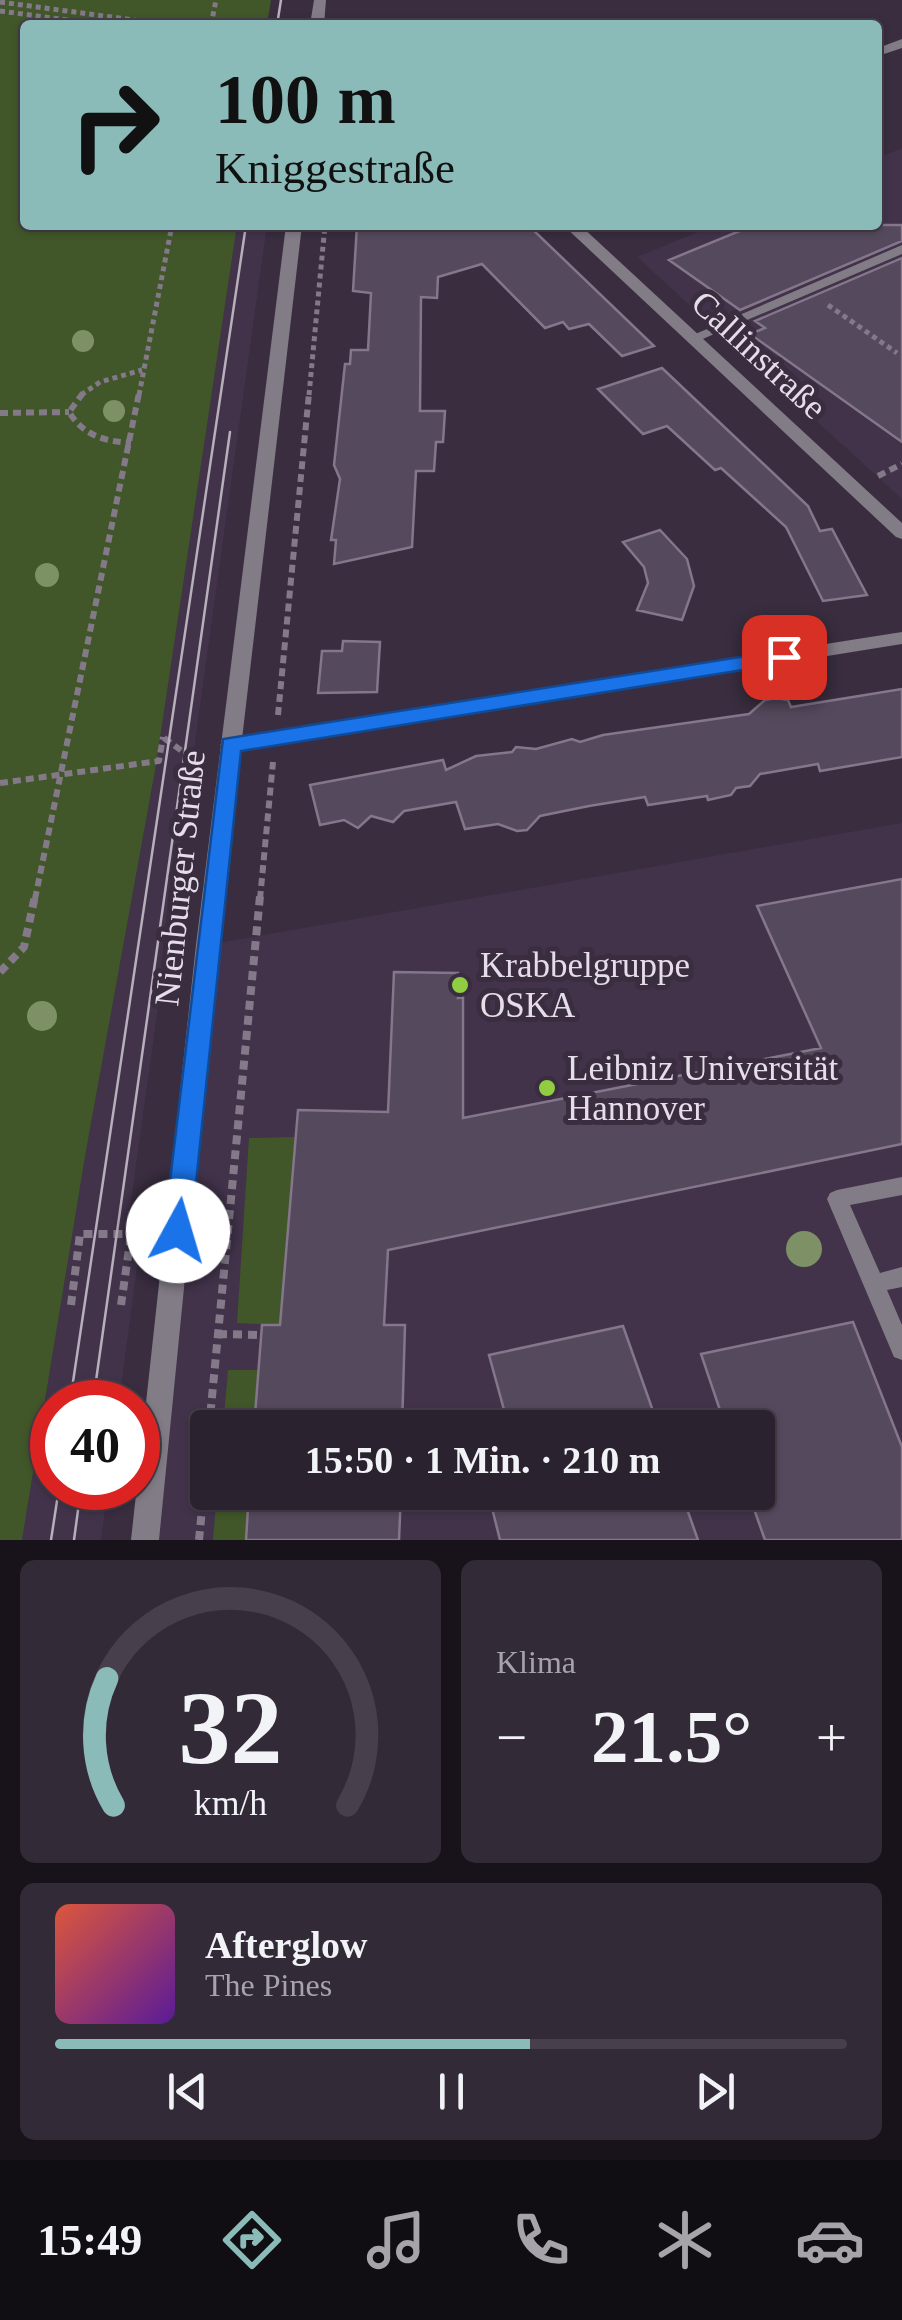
<!DOCTYPE html>
<html lang="de">
<head>
<meta charset="utf-8">
<style>
	:root { --surface:#2b222f; --page:#332a37; --text:#f1f3f6; --muted:#a6a4aa; --line:#473f4b; --accent:#8bbbb9 }
	body { margin:0; font-family:Georgia,serif; background:var(--page); color:var(--text); height:100vh; display:flex; flex-direction:column; font-size:38px; white-space:nowrap }
	* { box-sizing:border-box; margin:0 }
	p { font-size:32px; color:var(--muted) }
	.icon { flex:none; width:55px; height:55px; fill:none; stroke:currentColor; stroke-width:2; stroke-linecap:round; stroke-linejoin:round }
	.map { position:relative; height:1540px; overflow:hidden }
	.details { display:flex; flex-direction:column; gap:20px; padding:20px; background:#18131a; flex:1 }
	.details>* { flex:none }
	.banner { position:absolute; left:20px; top:20px; width:862px; height:210px; border-radius:10px; box-shadow:0 2px 8px #0004,0 0 0 2px var(--line); background:#8bbbb9; color:#111; overflow:hidden }
	.speed { position:absolute; left:30px; top:1380px; display:flex; gap:20px; font-size:50px; font-weight:700; text-align:center }
	.speed>* { display:grid; place-content:center; width:130px; height:130px; border-radius:50%; background:var(--surface); box-shadow:0 2px 8px #0004,0 0 0 2px var(--line); line-height:1 }
	.speed .limit { border:15px solid #d22; background:#fff; color:#111 }
	.pin { position:absolute; display:grid; place-items:center; width:85px; height:85px; color:#fff; margin:-42px; border-radius:20px; box-shadow:0 5px 15px #0006 }
	.me { position:absolute; width:110px; margin:-55px; rotate:6deg; stroke-linejoin:round; filter:drop-shadow(0 0 8px #0008) }
	.turn { display:flex; align-items:center; gap:35px; height:210px; padding:0 30px; font-size:45px }
	.turn .icon { width:130px; height:130px; stroke-width:2.5 }
	.turn b { display:block; font-size:70px; line-height:85px }
	.big { font-size:75px; font-weight:600; line-height:1.1 }
	.details .tile { flex:1; display:flex; flex-direction:column; justify-content:center; gap:15px; min-width:0; padding:0 35px; border-radius:15px; background:var(--page) }
	.details .dial { align-items:center; gap:0 }
	.dial svg { height:260px; overflow:visible; fill:none; stroke:var(--line); stroke-width:7; stroke-linecap:round; text-anchor:middle }
	.dial text { fill:var(--text); stroke:none }
	.song { display:flex; align-items:center; gap:30px }
	.cover { width:120px; height:120px; border-radius:15px; background:linear-gradient(135deg,hsl(10 70% 55%),hsl(270 70% 35%)) }
	.played { height:10px; border-radius:5px; background:linear-gradient(90deg,var(--accent) 60%,var(--line) 60%) }
	.keys { display:flex; justify-content:space-around; direction:ltr }
	.heat { display:flex; justify-content:space-between; align-items:center; font-size:55px; direction:ltr }
	.details .tiles { flex:1; display:grid; gap:20px; grid-template-columns:1fr 1fr }
	.tile:last-child { grid-column:span 2 }
	.trip { position:absolute; left:190px; top:1410px; width:585px; height:100px; border-radius:10px; background:var(--surface); box-shadow:0 2px 8px #0004,0 0 0 2px var(--line); font-weight:600; line-height:100px; text-align:center }
	.menu { display:flex; height:160px; justify-content:space-around; align-items:center; background:#110e13; color:var(--muted) }
	.menu .icon { width:70px; height:70px }
	.menu .current { color:var(--accent) }
	.menu b { font-size:45px; color:var(--text) }
	.map>svg:first-child { display:block }
	.built { fill:#42334b; fill-rule:evenodd }
	.green { fill:#415729 }
	.building { fill:#55495d; stroke:#84768b; stroke-width:2.5 }
	.lines { fill:none; stroke-linecap:round; stroke-linejoin:round }
	.path-far2 { stroke:#837989; stroke-width:5; stroke-dasharray:5 4; stroke-linecap:butt }
	.path-far1 { stroke:#837989; stroke-width:6; stroke-dasharray:8 5; stroke-linecap:butt }
	.path { stroke:#837989; stroke-width:8; stroke-dasharray:9 6; stroke-linecap:butt }
	.service { fill:#827c86; fill-rule:evenodd }
	.minor { fill:#827c86; fill-rule:evenodd }
	.tertiary { fill:#827c86; fill-rule:evenodd }
	.tram { stroke:#b7afbc; stroke-width:2.5 }
	.tree { fill:#7d9066 }
	.route { fill:#1a73e8; stroke:#114b97; stroke-width:2.5 }
	.poi-dot { fill:#91cd40; stroke:#392d3f; stroke-width:4 }
	.labels { text-anchor:middle; dominant-baseline:central; stroke-width:10; stroke-linejoin:round; paint-order:stroke }
	.street-label { font-size:35px; fill:#e5deea; stroke:#392d3f }
	.poi-label { font-size:35px; fill:#e5deea; stroke:#392d3f; text-anchor:start }
</style>
</head>
<body>
<div class="map">
<svg width="902" height="1540" viewBox="0 0 902 1540">
	<rect width="100%" height="100%" fill="#392d3f"/>
	<path class="built" d="M902,148v351l-265,-242 78,-32h163v-67z
		M237,225h30l-137,983 11,29 -22,165h-67v86h56l-7,52h-79l64,-389 70,-386z
		M902,823v717h-758l63,-595zM208,1428h550v64h-550z"/>
	<path class="green" d="M0,0h271l-4,25h-242v200h212l-81,540 -70,386 -64,389h-22z
		M295,1137l-15,188 -43,-2 12,-185z
		M228,1370h31l-4,57 -32,1z
		M217,1493h32l-3,47h-33z"/>
	<path class="building" d="M357,225h171l126,121 -32,10 -33,-32 -20,5 -6,-7 -18,6 -63,-64 -44,13 -1,21 -16,-1 -1,114h25l-2,31h-7l-2,29h-18l-4,76 -78,17 2,-24h-5l9,-61 -6,-14 11,-101h5l1,-14h17l3,-57 -18,-2z
		M754,225h148v16l-162,69 -71,-50z
		M902,258v184l-152,-108 15,-6 -10,-7z
		M662,368l146,138 12,25 12,-2 35,66 -44,6 -37,-74 -65,-59 -6,2 -48,-44 -24,8 -45,-45z
		M660,530l27,29 7,27 -12,34 -45,-10 11,-27 -4,-16 -21,-25z
		M343,641l37,1 -3,50 -59,1 4,-42h20z
		M902,689v68l-82,14 -2,-7 -58,10 -10,12 -14,2 -5,7 -23,5 -1,-4 -59,9 -3,-8 -56,9 -49,10 -13,14 -10,1 -19,-7 -33,5 -9,-27 -52,9 -11,11 -22,-6 -13,12 -14,-8 -24,5 -10,-40 133,-25 3,10 30,-14 36,-4 4,-5 20,2 36,-10 8,3 23,-7 146,-21 16,-14 11,-2 12,2 3,7z
		M902,879v265l-514,106 -4,75h21l-3,103h-148l8,-103h18l18,-215 90,2 6,-140 64,1v25l5,-1v121l358,-70 -64,-142z
		M853,1322l49,125v93h-137l-17,-48h10v-64h-32l-25,-74z
		M623,1326l36,102h-150l-20,-73z
		M249,1492h152l-2,48h-153z
		M488,1492h193l17,48h-198z"/>
	<g class="lines">
		<path class="path-far2" d="M0,2l171,23
			M0,11l105,14
			M211,25l5,-25
			M828,305l69,48
			M81,395l19,-13 42,-12
			M139,395l33,-170
			M309,395l16,-170"/>
		<path class="path-far1" d="M83,393l-14,19c15,24 35,29 62,31
			M0,413l69,-1
			M878,476l24,-12
			M278,715l31,-322
			M164,738l33,24 1,-6
			M0,783l159,-22 4,-24
			M35,899l104,-506
			M260,899l13,-137"/>
		<path class="path" d="M0,972l24,-25 11,-51
			M203,1232l24,1
			M71,1305l9,-71h71
			M121,1305l10,-70
			M218,1334l43,1
			M209,1428l51,-532
			M199,1540l9,-92"/>
		<path class="service" d="M902,245v9l-204,87h-10l-2,-3z
			M902,1177v18l-52,10 30,68 22,-6v20l-15,3 15,35v35l-8,-3 -67,-158 3,-6 7,-3z"/>
		<path class="minor" d="M902,39v9l-24,8v-8z
			M563,225h17l322,298v16l-6,-2z
			M902,632v12l-672,108 -10,-7 10,-7z"/>
		<path class="tertiary" d="M314,0h12l-2,25h-14z
			M286,225h16l-84,720 -59,595h-28l65,-595z"/>
		<path class="tram" d="M277,25l4,-25
			M70,1402l176,-1177
			M93,1402l137,-970
			M51,1540l8,-52
			M74,1540l7,-52"/>
	</g>
	<g class="tree">
		<circle cx="83" cy="341" r="11"/>
		<circle cx="114" cy="411" r="11"/>
		<circle cx="47" cy="575" r="12"/>
		<circle cx="42" cy="1016" r="15"/>
		<circle cx="804" cy="1249" r="18"/>
	</g>
	<path class="route" d="M784,650l8,2 3,5 -3,5 -551,89 -50,480 -4,9 -9,3 -10,-3 -4,-9 59,-492z"/>
	<g class="poi-dot">
		<circle cx="460" cy="985" r="10"/>
		<circle cx="547" cy="1088" r="10"/>
	</g>
	<g class="labels">
		<g class="street-label">
			<text transform="translate(759 355) rotate(43)">Callinstraße</text>
			<text transform="translate(180 878) rotate(-84)">Nienburger Straße</text>
		</g>
		<g class="poi-label">
			<text x="480" y="965">Krabbelgruppe<tspan x="480" dy="40">OSKA</tspan></text>
			<text x="567" y="1068">Leibniz Universität<tspan x="567" dy="40">Hannover</tspan></text>
		</g>
	</g>
</svg>
<div class="speed"><div class="limit">40</div></div>
<div class="pin" style="left:784px;top:657px;background:#d93025"><svg class="icon" aria-label="arrive" viewBox="0 0 24 24"><path d="M6 21V4h12l-3 4 3 4H6"/></svg></div>
<svg class="me" style="left:178px;top:1231px" viewBox="-20 -20 40 40"><circle r="19" fill="#fff"/><path d="M0-13L10 11 0 6-10 11z" fill="#1a73e8"/></svg>
<div class="trip">15:50 · 1 Min. · 210 m</div>
<div class="banner">
<div class="turn"><svg class="icon" aria-label="right" viewBox="0 0 24 24"><path d="M7 20v-9h11M14 6l5 5-5 5"/></svg><div><b>100 m</b>Kniggestraße</div></div>
</div>
</div>
<section class="details">
<div class="tiles">
<div class="tile dial"><svg viewBox="0 0 100 80">
<path d="M14 69A42 42 0 1 1 86 69"/>
<path d="M14 69A42 42 0 0 1 12 30" stroke="#8bbbb9"/>
<text x="50" y="56" font-size="32" font-weight="700">32</text>
<text x="50" y="72" font-size="11">km/h</text>
</svg></div>
<div class="tile"><p>Klima</p>
<div class="heat"><a>−</a><b class="big">21.5°</b><a>+</a></div>
</div>
<div class="tile">
<div class="song"><i class="cover"></i><div><b>Afterglow</b><p>The Pines</p></div></div>
<div class="played"></div>
<div class="keys"><svg class="icon" aria-label="previous" viewBox="0 0 24 24"><path d="M18 5L8 12l10 7zM5 5v14"/></svg><svg class="icon" aria-label="pause" viewBox="0 0 24 24"><path d="M8 5v14M16 5v14"/></svg><svg class="icon" aria-label="next" viewBox="0 0 24 24"><path d="M6 5l10 7-10 7zM19 5v14"/></svg></div>
</div>
</div>
</section>
<nav class="menu">
<b>15:49</b>
<svg class="icon current" aria-label="directions" viewBox="0 0 24 24"><path d="M12 3l9 9-9 9-9-9zM9 14v-3h6M13 9l2 2-2 2"/></svg>
<svg class="icon" aria-label="music" viewBox="0 0 24 24"><path d="M9 18V5l10-2v13"/><circle cx="6" cy="18" r="3"/><circle cx="16" cy="16" r="3"/></svg>
<svg class="icon" aria-label="phone" viewBox="0 0 24 24"><path d="M5 4h4l2 5-3 2q2 4 5 5l2-3 5 2v4C11 20 4 13 5 4z"/></svg>
<svg class="icon" aria-label="climate" viewBox="0 0 24 24"><path d="M12 3v18M4 7l16 10M4 17L20 7"/></svg>
<svg class="icon" aria-label="car" viewBox="0 0 24 24"><path d="M5 17H2v-5l4-1 3-4h7l3 4 3 1v5h-3M9 17h6M6 11h13"/><circle cx="7" cy="17" r="2"/><circle cx="17" cy="17" r="2"/></svg>
</nav>
</body>
</html>
